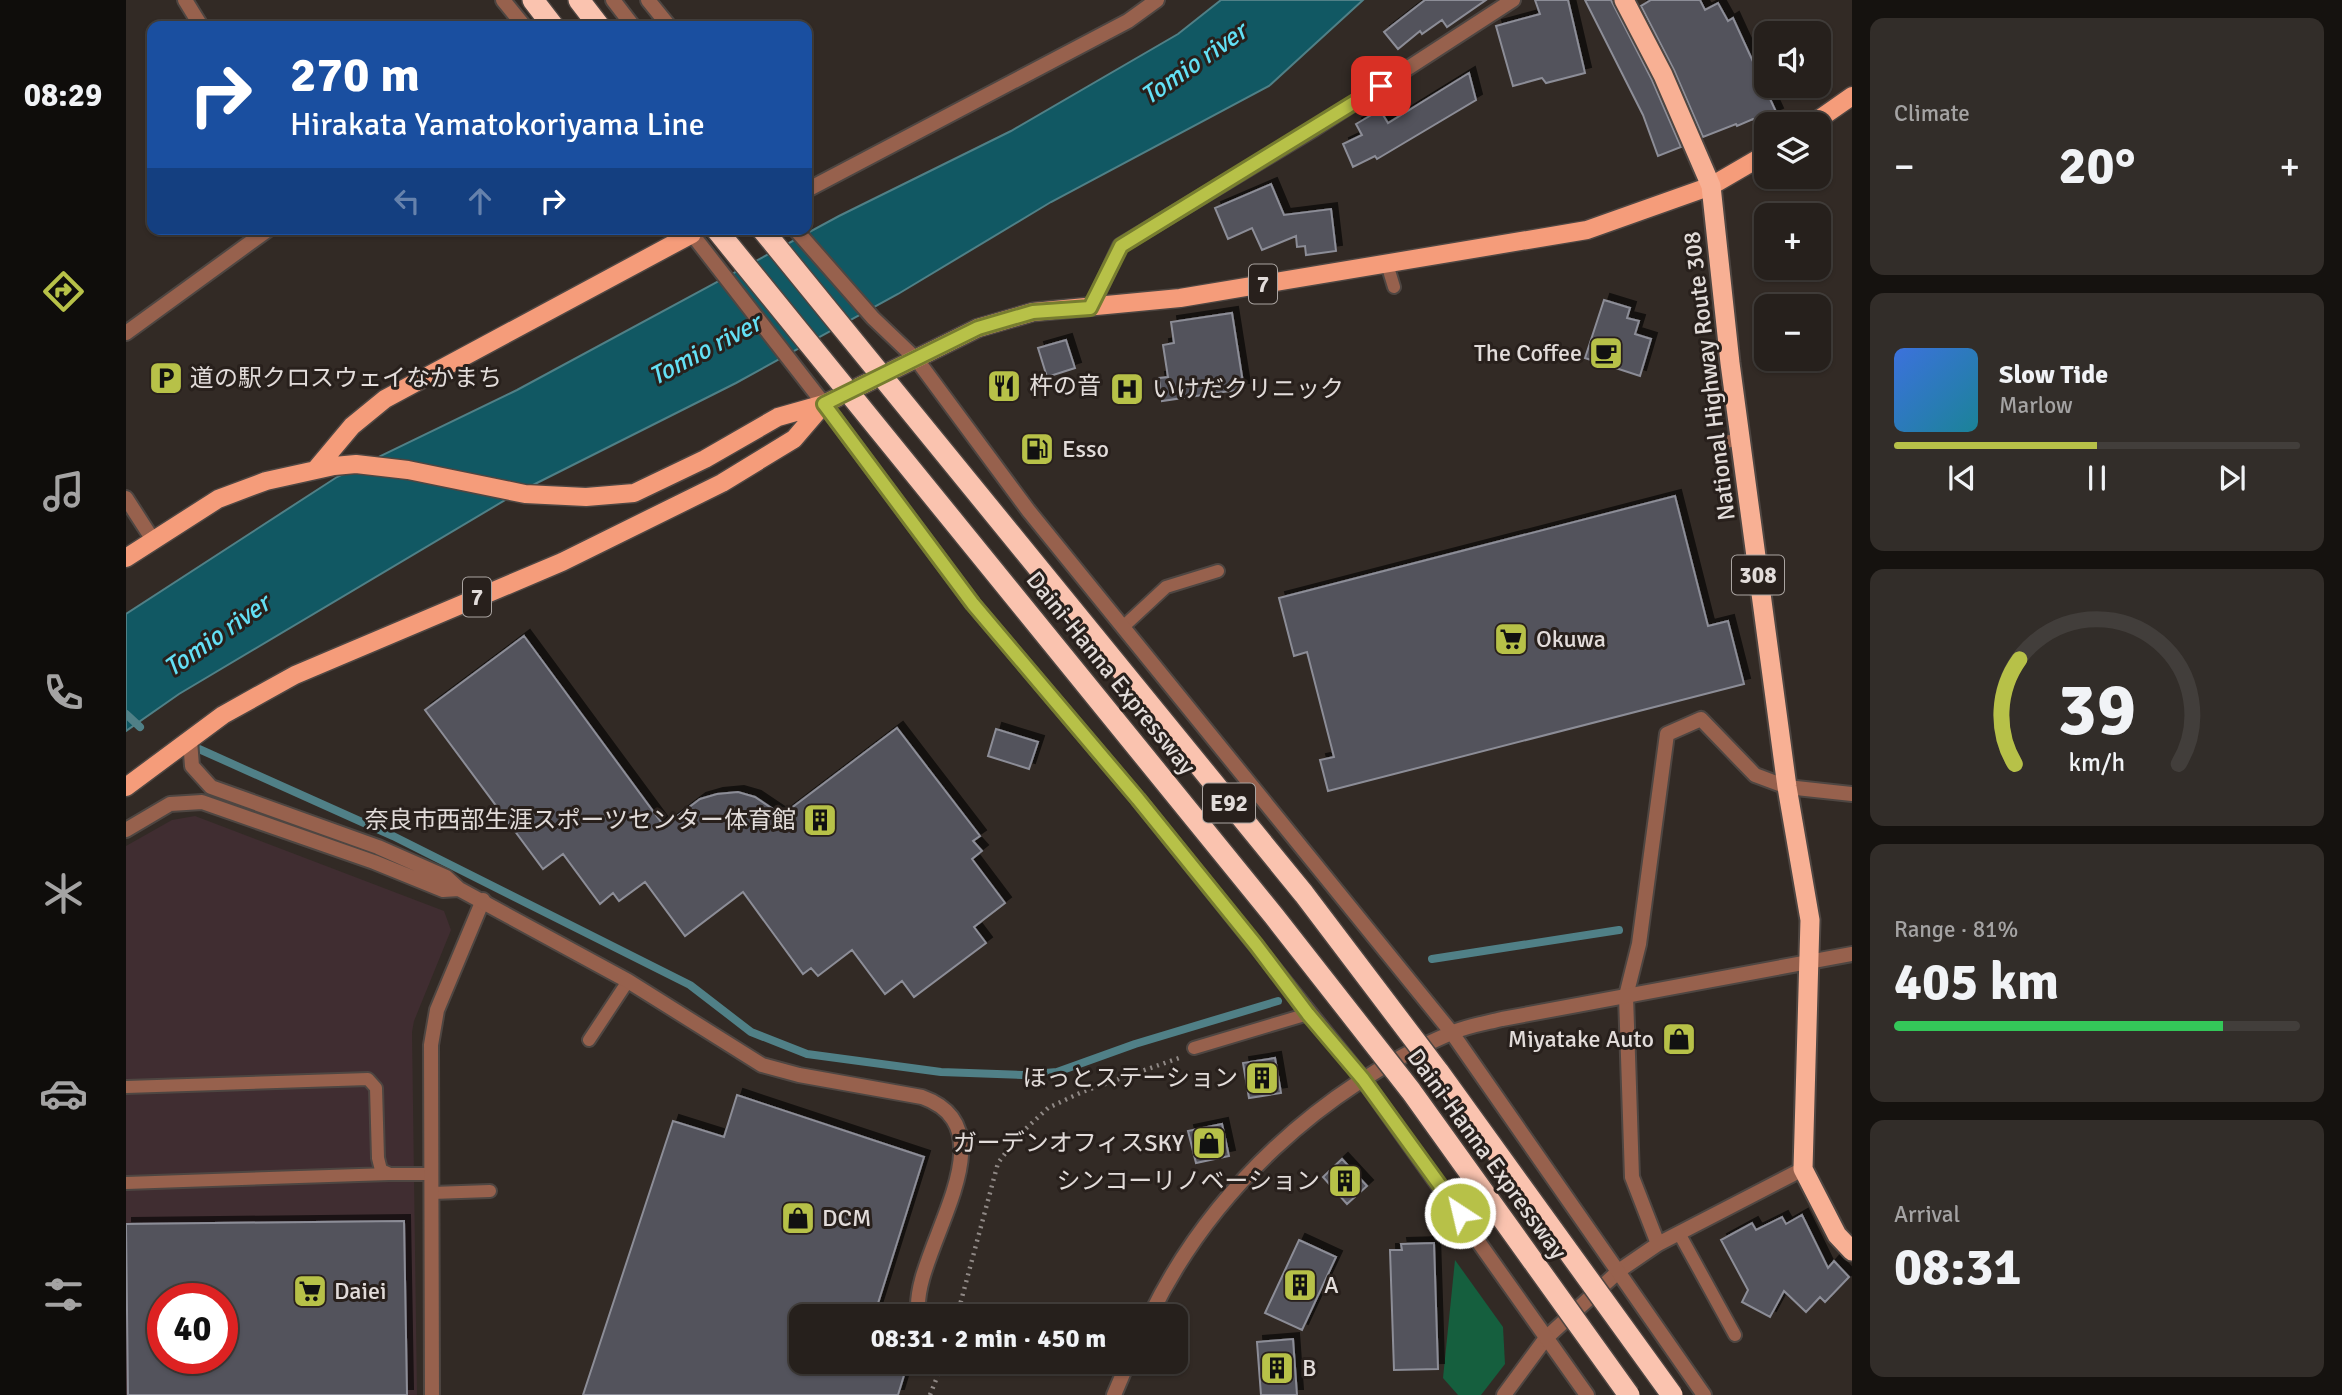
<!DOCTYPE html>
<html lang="en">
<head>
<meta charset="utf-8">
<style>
	:root { --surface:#26201c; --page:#322d29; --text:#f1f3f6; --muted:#a4a3a3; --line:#423e3b; --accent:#b7c148 }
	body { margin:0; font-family:Signika,"Noto Sans JP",sans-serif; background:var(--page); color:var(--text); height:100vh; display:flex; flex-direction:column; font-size:26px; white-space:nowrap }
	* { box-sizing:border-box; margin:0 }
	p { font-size:23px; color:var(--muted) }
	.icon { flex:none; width:38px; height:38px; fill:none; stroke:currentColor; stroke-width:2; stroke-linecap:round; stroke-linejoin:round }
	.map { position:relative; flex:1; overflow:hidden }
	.drawer { display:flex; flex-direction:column; gap:18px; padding:18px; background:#15120f; width:490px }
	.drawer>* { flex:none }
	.banner { position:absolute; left:21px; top:21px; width:665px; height:214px; border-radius:14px; box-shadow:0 2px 5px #0004,0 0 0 2px var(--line); background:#1a4fa0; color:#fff; overflow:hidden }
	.fabs { position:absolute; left:1628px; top:21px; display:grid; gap:14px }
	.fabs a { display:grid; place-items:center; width:77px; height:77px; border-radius:14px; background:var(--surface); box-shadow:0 2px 5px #0004,0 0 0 2px var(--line); font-size:35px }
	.speed { position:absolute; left:21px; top:1283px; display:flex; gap:14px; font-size:35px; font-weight:700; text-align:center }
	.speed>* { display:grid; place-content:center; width:91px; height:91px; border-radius:50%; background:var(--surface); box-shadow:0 2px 5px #0004,0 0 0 2px var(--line); line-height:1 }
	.speed .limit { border:10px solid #d22; background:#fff; color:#111 }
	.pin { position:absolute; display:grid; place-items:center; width:60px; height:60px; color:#fff; margin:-30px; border-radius:14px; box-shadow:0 4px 10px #0006 }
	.me { position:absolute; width:77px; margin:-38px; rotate:325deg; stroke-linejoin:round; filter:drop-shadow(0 0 5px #0008) }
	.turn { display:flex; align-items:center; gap:24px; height:147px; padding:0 28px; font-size:32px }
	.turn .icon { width:91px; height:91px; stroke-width:2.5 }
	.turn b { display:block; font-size:49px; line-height:60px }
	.lanes { display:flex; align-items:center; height:66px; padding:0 28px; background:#0003; justify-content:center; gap:35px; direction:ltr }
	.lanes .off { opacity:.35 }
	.big { font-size:52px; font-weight:700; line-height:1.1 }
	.drawer .card { flex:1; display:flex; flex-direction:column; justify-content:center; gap:10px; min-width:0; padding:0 24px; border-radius:14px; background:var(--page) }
	.drawer .dial { align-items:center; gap:0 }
	.dial svg { height:182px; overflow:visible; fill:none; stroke:var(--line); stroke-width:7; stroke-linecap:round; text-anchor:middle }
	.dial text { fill:var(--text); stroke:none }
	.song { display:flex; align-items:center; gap:21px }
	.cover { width:84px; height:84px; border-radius:10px; background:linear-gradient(135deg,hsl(220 70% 55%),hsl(190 70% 35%)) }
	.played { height:7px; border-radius:4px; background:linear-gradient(90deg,var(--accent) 50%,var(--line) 50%) }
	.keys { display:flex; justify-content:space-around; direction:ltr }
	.heat { display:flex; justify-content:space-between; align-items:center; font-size:38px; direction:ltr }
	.charge { height:10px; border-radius:5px; background:linear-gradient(90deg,#34c759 81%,var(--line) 0) }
	.trip { position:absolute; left:663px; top:1304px; width:399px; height:70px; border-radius:14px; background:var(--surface); box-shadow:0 2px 5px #0004,0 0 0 2px var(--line); font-weight:700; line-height:70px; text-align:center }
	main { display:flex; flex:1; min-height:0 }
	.dock { display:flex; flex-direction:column; width:126px; justify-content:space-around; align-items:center; background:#0f0d0b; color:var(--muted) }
	.dock .icon { width:49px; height:49px }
	.dock .current { color:var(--accent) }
	.dock b { font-size:32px; color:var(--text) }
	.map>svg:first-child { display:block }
	.commercial { fill:#402d31; fill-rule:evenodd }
	.forest { fill:#155f3e }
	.water { fill:#115863; stroke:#508087; stroke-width:2 }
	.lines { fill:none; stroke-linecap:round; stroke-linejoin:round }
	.stream { stroke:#508087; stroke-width:8 }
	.building { fill:#52525b; stroke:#8c8d97; stroke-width:2; fill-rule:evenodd; filter:url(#shadow) }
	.service-casing { stroke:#4e4642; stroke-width:16 }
	.minor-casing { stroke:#4e4642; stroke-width:18 }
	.tertiary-casing { stroke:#4e4642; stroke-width:18 }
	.primary-casing { stroke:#4e4642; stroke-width:21 }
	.trunk-casing { stroke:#4e4642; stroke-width:23 }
	.motorway-casing { stroke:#4e4642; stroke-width:24 }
	.path { stroke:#908986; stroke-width:4.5; stroke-dasharray:2 5; stroke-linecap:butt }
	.service { stroke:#97614d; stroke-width:12 }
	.minor { stroke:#97614d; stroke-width:14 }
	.tertiary { stroke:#97614d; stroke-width:14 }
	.primary { stroke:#f59c7a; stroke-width:18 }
	.trunk { stroke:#f8b094; stroke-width:19 }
	.motorway { stroke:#fac3af; stroke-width:21 }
	.motorway-bridge-casing { stroke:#4e4642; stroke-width:24; stroke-linecap:butt }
	.motorway-bridge { stroke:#fac3af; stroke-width:21 }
	.route-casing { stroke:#777d2f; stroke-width:18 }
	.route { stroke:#b7c148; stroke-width:12 }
	.labels { text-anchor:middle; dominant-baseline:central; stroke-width:6; stroke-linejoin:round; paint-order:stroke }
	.shield { fill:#28201c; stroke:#aaa4a1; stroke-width:2 }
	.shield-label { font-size:23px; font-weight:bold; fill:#e2dcda }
	.poi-label { font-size:24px; fill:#e2dcda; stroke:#28201c; text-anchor:start }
	.street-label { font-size:24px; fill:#e2dcda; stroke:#28201c }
	.water-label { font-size:26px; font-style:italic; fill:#63e0f5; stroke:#28201c }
</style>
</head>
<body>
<main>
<nav class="dock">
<b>08:29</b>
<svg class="icon current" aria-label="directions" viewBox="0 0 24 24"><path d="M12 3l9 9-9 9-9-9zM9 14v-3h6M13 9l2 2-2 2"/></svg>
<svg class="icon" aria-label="music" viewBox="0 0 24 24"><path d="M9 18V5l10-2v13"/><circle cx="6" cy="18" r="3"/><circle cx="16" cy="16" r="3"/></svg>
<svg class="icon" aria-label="phone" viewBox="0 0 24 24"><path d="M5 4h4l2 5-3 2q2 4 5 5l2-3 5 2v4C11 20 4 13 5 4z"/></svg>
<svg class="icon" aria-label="climate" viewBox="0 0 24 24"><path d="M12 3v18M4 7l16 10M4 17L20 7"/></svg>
<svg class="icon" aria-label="car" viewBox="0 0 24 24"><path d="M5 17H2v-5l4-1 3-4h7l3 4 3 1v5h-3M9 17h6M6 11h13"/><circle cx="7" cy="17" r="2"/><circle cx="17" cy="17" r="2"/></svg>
<svg class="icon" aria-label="filters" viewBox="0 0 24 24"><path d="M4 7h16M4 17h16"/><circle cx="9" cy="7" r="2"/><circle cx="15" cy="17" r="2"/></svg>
</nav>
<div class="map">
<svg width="1726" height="1395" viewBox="0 0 1726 1395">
	<defs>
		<filter id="shadow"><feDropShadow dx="6" dy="-6" stdDeviation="0" flood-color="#0009"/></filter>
	</defs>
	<rect width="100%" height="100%" fill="#322a25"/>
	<path class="commercial" d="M69,816l249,95 7,19 -37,91 -2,11 5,363h-291v-549l46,-26zM37,1298h59v60h-59z"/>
	<path class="forest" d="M1329,1260l48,67 2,37 -24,31h-23l-15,-17z"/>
	<path class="water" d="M1095,0h142l-94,86 -218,116 -153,92 -162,89 -219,110 -338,201 -53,37v-117l211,-137 180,-87 322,-174 172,-85 167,-97z"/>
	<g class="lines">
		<path class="stream" d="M0,714l14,13
			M73,749l194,87 297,149 61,47 56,22 134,18 81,3 35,-3 78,-28 143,-43
			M1306,959l187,-29"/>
	</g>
	<path class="building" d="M1299,0h61l-39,27 -5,-7 -20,14 -2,-3 -22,18 -14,-17z
		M1409,0h33l17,73 -39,10 -4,-5 -29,8 -17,-60 44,-12z
		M1459,0h26l41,80 29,67 -23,9 -15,-41z
		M1525,0h49l5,10 13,-7 10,18 5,-3 44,96 -22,9 -2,-4 -16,7 -1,-2 -33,13 -29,-67 -33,-64z
		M1343,73l7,27 -99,59 -2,-3 -22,11 -10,-23 19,-9 -6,-11 24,-14 8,13z
		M1145,184l13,31 47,-6 5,42 -30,4 -1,-9 -8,1 -1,-11 -34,14 -10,-22 -24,11 -13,-31z
		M1478,300l26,8 -3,10 12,3 -4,13 16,5 -11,37 -55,-18z
		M1106,313l12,76 -82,12 -3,-23 9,-1 -5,-32 11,-2 -3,-21z
		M940,340l9,28 -28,9 -9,-29z
		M1549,496l33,130 20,-5 16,63 -416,107 -8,-31 14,-3 -27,-105 -13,4 -15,-58z
		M398,636l140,190 36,-27 17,-5 21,-2 17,5 27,18 115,-87 83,108 -7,5 9,10 -10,8 33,44 -31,24 12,16 -72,54 -12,-16 -17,13 -33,-44 -34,26 -7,-8 -8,6 -60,-82 -58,44 -40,-54 -26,19 -6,-8 -13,11 -37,-50 -20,15 -118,-159z
		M870,729l42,13 -9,27 -41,-13z
		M1149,1058l6,35 -32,5 -6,-35z
		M611,1095l187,62 -50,159h-72v46h106l-10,33h-315l90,-274 51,16z
		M1096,1124l7,32 -33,7 -8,-32z
		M1216,1159l25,27 -20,18 -24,-27z
		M1676,1215l26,53 6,-7 15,16 -24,25 -5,-5 -14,15 -22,-21 -14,26 -28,-15 6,-12 -27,-50 31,-17 4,7 26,-13 4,7z
		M278,1221l3,174h-279l-2,-171zM37,1298h59v60h-59z
		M1173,1240l37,17 -34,73 -37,-17z
		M1308,1243l4,126 -44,1 -4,-120h12l-1,-6z
		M1167,1339l4,56h-36l-4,-53z"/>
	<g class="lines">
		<g class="service-casing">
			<path id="service" d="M1261,264l7,23
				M1599,442l15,-3
				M997,627l43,-40 52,-16
				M463,1040l39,-59
				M1068,1048l114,-34
				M0,1087l242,-8 8,9 2,70 3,12 9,4h42
				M0,1183l263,-9
				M306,1193l58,-2
				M1554,1235l55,100"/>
		</g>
		<g class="minor-casing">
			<path id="minor" d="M522,0l21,26
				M681,190l321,-169 29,-21
				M965,308l29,-62 194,-117 199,-129
				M1532,1244l-26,-67 -6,-181 13,-52 28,-210 34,-15 54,56 32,12 65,7
				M306,1395l-1,-350 6,-35 46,-110
				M1378,1395l42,-57 74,-68 38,-26 145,-75"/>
		</g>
		<g class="tertiary-casing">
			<path id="tertiary" d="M59,0l16,26
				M377,0l21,26
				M487,0l20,26
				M562,229l136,175 149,200 165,195 225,280 224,316
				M669,229l78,89 44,42 111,150 424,523 252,362
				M0,333l143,-104
				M0,498l27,42
				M64,740l2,26 19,21 167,60 68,30 13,12 169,92 134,84 37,10 123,22c96,34 -16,161 -3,219
				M0,830l44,-26 32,-2 172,60 69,28 16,-1
				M1024,1316c61,-126 172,-228 301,-283 16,-7 35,-10 51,-14l350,-65
				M985,1362l14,7
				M988,1395l14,-33"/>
		</g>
		<g class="primary-casing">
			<path id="primary" d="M1686,124l40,-28
				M190,469l36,-43 33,-27 307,-165
				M0,558l92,-59 48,-18 68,-15 22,-2 52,6 117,24 61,3 48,-4 71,-34 73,-42 46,-13 154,-76 55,-16 147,-14 407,-68 124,-44 55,-32
				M0,787l97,-72 72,-40 267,-113 160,-79 72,-44 30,-35"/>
		</g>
		<g class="trunk-casing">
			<path id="trunk" d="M1498,0l39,75 48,111 19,177 57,424 23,133 -7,249 34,66 15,16"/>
		</g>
		<g class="motorway-casing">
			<path id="motorway" d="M407,0l20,26
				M453,0l20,26"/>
		</g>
		<path class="path" d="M831,1316l41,-153 21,-28 29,-27 34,-16 97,-34
			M804,1395l13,-33"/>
		<use href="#service" class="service"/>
		<use href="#minor" class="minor"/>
		<use href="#tertiary" class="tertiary"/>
		<use href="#primary" class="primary"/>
		<use href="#trunk" class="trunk"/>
		<use href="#motorway" class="motorway"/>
		<g class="motorway-bridge-casing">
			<path id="motorway-bridge" d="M590,229l558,687 137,175 218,304
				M636,229l542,665 134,177 234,324"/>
		</g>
		<use href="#motorway-bridge" class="motorway-bridge"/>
	</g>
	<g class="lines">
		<g class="route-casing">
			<path id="route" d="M1255,86l-260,160 -31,62 -57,4 -55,16 -154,76 149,200 165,195 118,146 52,69 55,65 97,134"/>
		</g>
		<use href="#route" class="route"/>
	</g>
	<defs>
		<g id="cafe-square" transform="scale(1.75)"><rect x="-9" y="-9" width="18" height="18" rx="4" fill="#b7c148" stroke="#28201c"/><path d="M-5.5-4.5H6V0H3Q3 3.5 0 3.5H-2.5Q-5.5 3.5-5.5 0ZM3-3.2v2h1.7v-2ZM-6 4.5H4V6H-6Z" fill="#111"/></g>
		<g id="parking-square" transform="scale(1.75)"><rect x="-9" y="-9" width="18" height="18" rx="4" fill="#b7c148" stroke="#28201c"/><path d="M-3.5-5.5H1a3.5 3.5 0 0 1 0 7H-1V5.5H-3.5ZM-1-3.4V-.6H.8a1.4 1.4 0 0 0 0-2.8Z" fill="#111"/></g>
		<g id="restaurant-square" transform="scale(1.75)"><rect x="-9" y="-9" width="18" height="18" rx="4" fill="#b7c148" stroke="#28201c"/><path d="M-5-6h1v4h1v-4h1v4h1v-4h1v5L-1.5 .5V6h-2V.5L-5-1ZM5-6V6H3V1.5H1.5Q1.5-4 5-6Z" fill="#111"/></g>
		<g id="hospital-square" transform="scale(1.75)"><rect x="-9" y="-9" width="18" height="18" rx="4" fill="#b7c148" stroke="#28201c"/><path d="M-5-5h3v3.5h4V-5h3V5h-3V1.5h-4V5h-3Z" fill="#111"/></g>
		<g id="fuel-square" transform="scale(1.75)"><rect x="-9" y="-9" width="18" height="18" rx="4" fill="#b7c148" stroke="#28201c"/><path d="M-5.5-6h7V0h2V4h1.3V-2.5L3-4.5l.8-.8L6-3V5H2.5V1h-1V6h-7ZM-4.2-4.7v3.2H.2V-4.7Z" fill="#111"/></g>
		<g id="supermarket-square" transform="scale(1.75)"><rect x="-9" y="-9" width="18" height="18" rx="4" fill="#b7c148" stroke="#28201c"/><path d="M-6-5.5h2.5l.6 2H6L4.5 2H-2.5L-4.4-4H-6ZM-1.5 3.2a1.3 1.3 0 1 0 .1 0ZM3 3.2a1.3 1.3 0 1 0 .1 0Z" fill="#111"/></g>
		<g id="building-square" transform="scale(1.75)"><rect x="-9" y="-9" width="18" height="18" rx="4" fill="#b7c148" stroke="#28201c"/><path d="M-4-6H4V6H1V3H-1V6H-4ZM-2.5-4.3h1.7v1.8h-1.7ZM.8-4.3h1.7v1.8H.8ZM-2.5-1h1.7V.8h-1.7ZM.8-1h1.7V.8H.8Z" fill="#111"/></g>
		<g id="shop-square" transform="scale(1.75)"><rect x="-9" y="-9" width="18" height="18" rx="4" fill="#b7c148" stroke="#28201c"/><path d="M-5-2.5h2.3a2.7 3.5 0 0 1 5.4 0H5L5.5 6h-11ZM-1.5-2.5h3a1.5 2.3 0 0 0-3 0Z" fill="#111"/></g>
	</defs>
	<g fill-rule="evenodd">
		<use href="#cafe-square" x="1480" y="353"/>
		<use href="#parking-square" x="40" y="378"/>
		<use href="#restaurant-square" x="878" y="386"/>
		<use href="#hospital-square" x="1001" y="389"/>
		<use href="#fuel-square" x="911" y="449"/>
		<use href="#supermarket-square" x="1385" y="639"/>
		<use href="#building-square" x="694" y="820"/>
		<use href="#shop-square" x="1553" y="1039"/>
		<use href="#building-square" x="1136" y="1078"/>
		<use href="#shop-square" x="1083" y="1143"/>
		<use href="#building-square" x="1219" y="1181"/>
		<use href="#shop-square" x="672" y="1218"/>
		<use href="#building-square" x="1174" y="1285"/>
		<use href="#supermarket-square" x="184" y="1291"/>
		<use href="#building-square" x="1151" y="1368"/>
	</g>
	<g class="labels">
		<g class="shield">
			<rect x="1123" y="264.5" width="28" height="39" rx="5"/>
			<rect x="1606" y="555.5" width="52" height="39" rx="5"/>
			<rect x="337" y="577.5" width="28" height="39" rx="5"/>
			<rect x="1077" y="783.5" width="52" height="39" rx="5"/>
		</g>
		<g class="shield-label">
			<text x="1137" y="284">7</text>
			<text x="1632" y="575">308</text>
			<text x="351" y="597">7</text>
			<text x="1103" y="803">E92</text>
		</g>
		<g class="poi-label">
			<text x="1456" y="353" text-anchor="end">The Coffee</text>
			<text x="64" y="378">道の駅クロスウェイなかまち</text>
			<text x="903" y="386">杵の音</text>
			<text x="1026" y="389">いけだクリニック</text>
			<text x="936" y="449">Esso</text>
			<text x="1410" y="639">Okuwa</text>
			<text x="670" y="820" text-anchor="end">奈良市西部生涯スポーツセンター体育館</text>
			<text x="1528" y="1039" text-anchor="end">Miyatake Auto</text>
			<text x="1112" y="1078" text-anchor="end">ほっとステーション</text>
			<text x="1058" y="1143" text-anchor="end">ガーデンオフィスSKY</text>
			<text x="1194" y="1181" text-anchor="end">シンコーリノベーション</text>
			<text x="696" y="1218">DCM</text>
			<text x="1198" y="1285">A</text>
			<text x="208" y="1291">Daiei</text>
			<text x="1176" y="1368">B</text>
		</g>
		<g class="street-label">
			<text transform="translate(1583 376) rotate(-97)">National Highway Route 308</text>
			<text transform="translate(985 673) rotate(51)">Daini-Hanna Expressway</text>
			<text transform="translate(1361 1154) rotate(54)">Daini-Hanna Expressway</text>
		</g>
		<g class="water-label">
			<text transform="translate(1068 64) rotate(-35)">Tomio river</text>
			<text transform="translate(579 350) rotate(-28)">Tomio river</text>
			<text transform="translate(91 636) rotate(-35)">Tomio river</text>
		</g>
	</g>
</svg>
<div class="fabs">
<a><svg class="icon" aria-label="sound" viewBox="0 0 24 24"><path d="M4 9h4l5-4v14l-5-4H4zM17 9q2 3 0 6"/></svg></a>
<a><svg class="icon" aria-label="layers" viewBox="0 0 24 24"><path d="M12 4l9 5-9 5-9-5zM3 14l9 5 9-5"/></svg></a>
<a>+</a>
<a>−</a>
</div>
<div class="speed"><div class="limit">40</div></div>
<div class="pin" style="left:1255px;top:86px;background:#d93025"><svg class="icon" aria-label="arrive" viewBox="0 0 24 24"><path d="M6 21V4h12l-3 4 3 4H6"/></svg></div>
<svg class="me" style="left:1334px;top:1213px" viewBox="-20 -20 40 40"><circle r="17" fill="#b7c148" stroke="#fff" stroke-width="3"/><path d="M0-11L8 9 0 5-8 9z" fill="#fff"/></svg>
<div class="trip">08:31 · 2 min · 450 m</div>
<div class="banner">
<div class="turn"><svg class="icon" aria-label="right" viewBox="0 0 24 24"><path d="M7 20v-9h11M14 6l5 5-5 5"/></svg><div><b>270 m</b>Hirakata Yamatokoriyama Line</div></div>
<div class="lanes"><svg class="icon off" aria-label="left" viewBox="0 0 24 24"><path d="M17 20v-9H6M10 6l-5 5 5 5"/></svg><svg class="icon off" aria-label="ahead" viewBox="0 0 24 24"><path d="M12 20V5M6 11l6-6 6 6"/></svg><svg class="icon" aria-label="right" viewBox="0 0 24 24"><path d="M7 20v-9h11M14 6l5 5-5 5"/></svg></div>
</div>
</div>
<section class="drawer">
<div class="card"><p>Climate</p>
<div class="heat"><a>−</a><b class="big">20°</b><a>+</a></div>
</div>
<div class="card">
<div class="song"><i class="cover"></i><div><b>Slow Tide</b><p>Marlow</p></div></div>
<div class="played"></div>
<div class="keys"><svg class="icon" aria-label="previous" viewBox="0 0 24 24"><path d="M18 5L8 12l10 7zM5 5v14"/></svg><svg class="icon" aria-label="pause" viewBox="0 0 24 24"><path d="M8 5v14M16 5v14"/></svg><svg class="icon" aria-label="next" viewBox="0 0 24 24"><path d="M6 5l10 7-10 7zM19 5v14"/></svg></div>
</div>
<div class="card dial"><svg viewBox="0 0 100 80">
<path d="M14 69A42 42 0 1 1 86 69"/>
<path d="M14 69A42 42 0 0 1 16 23" stroke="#b7c148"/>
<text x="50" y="56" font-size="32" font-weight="700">39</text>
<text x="50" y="72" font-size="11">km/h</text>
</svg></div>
<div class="card"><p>Range · 81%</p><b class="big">405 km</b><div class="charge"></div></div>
<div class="card"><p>Arrival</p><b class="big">08:31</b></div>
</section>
</main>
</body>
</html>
